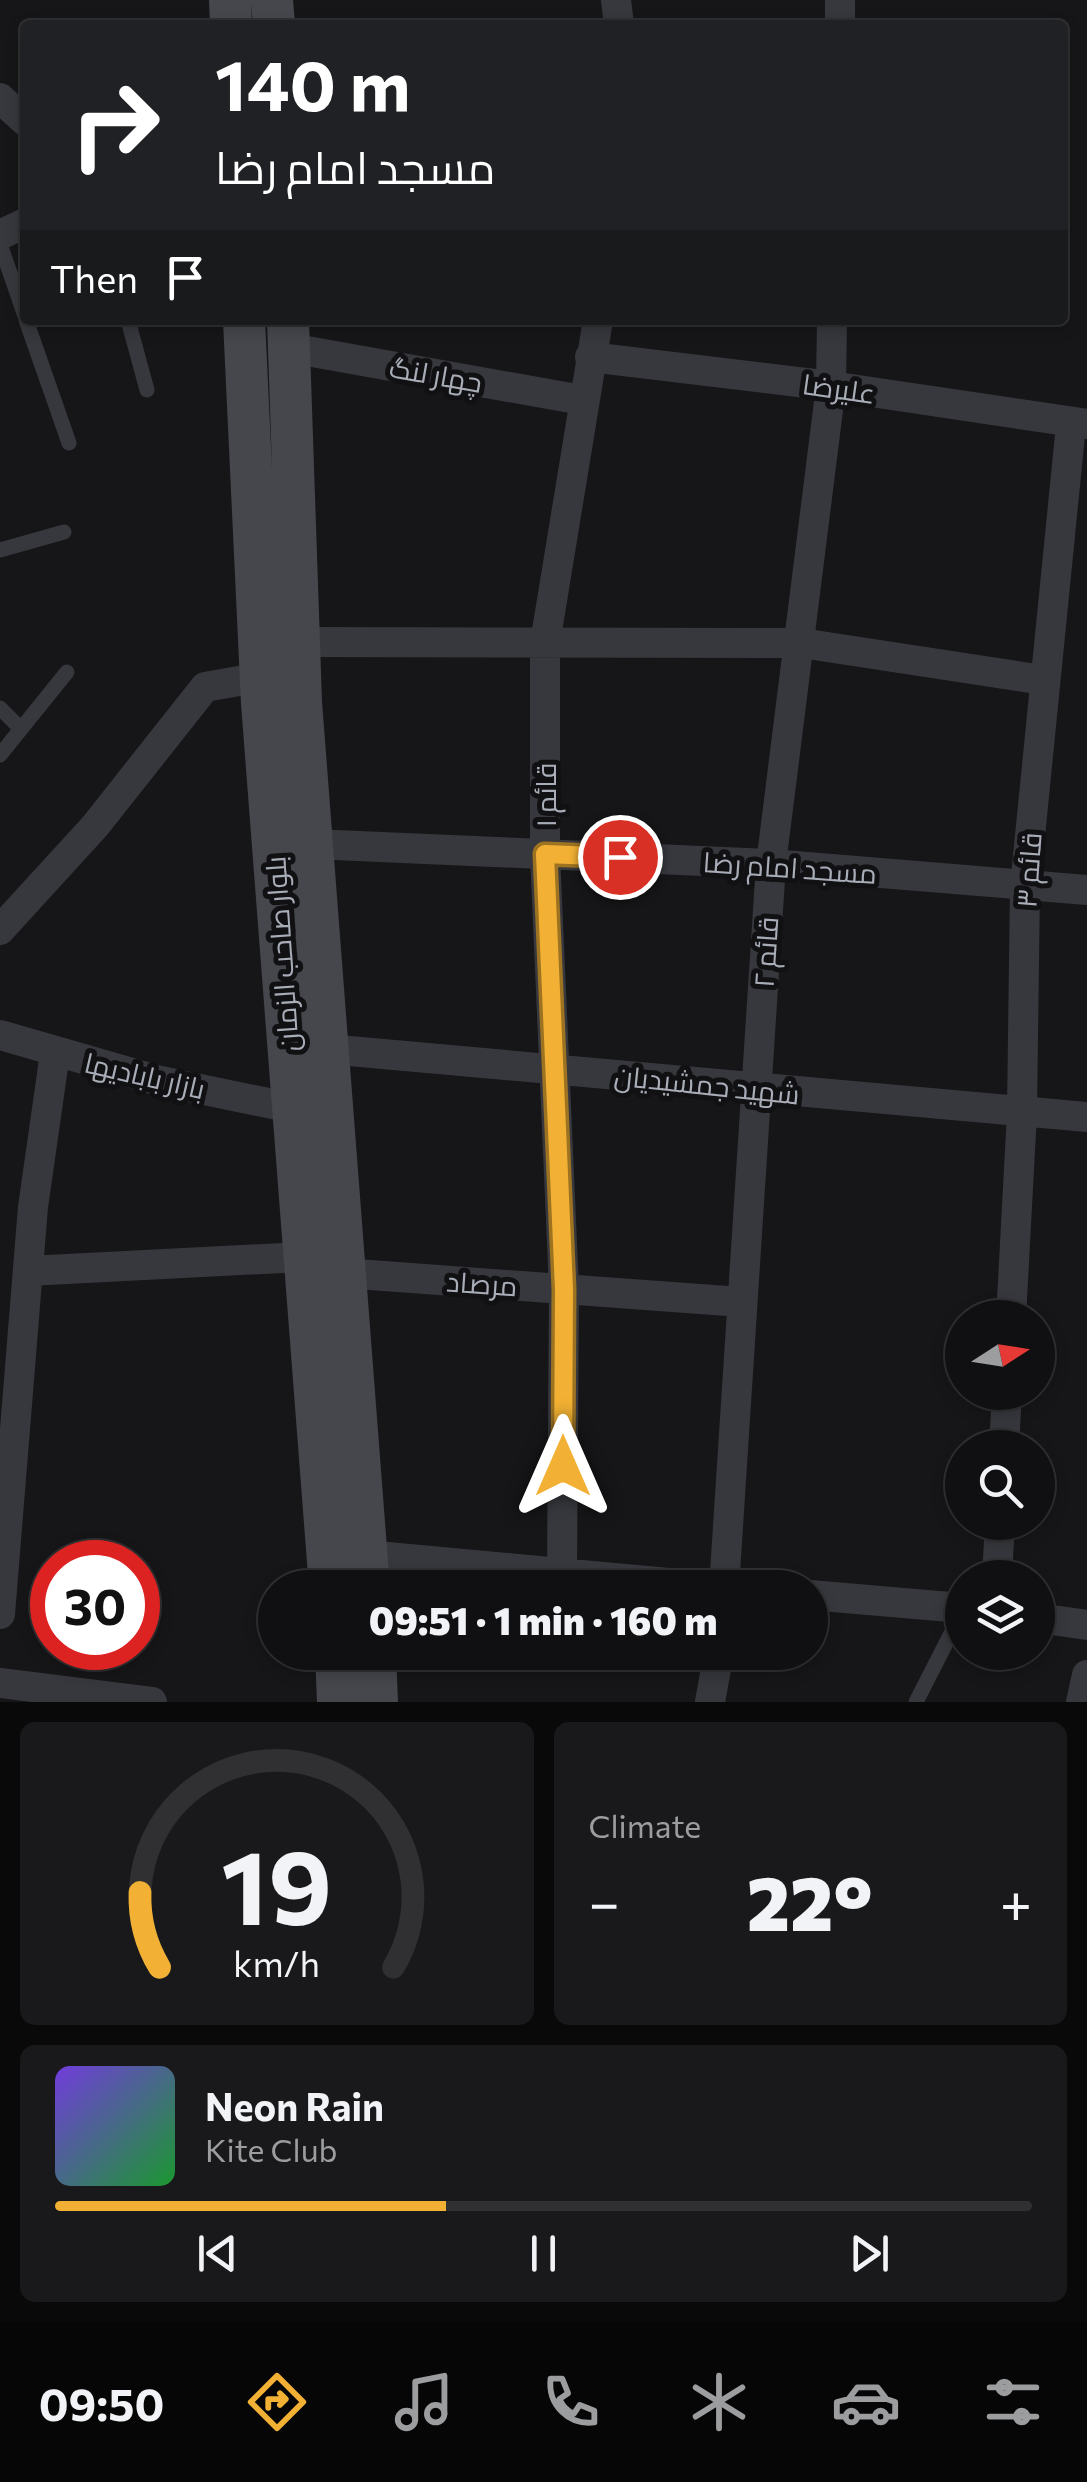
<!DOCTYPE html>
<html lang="en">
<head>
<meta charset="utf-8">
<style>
	:root { --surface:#101012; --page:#19191b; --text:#f1f3f6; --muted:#9c9d9f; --line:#303032; --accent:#f2b134 }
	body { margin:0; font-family:Commissioner,Cairo,sans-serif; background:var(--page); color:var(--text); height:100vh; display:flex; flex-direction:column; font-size:38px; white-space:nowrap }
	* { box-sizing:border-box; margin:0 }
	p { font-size:32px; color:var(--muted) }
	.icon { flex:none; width:55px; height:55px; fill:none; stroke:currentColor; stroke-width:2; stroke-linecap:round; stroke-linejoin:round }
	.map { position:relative; height:1702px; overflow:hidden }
	.details { display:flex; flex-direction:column; gap:20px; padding:20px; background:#09090a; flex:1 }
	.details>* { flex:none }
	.banner { position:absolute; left:20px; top:20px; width:1048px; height:305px; border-radius:10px; box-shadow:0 5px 15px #0003,0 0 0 2px var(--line); background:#202124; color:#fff; overflow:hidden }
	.needle { width:65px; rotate:78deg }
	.fabs { position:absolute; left:945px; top:1300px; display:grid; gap:20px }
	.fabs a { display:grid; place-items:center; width:110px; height:110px; border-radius:50%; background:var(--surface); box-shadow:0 5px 15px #0003,0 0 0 2px var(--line); font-size:50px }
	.speed { position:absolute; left:30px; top:1540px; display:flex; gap:20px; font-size:50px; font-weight:700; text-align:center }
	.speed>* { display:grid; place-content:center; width:130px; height:130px; border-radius:50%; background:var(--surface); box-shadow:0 5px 15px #0003,0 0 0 2px var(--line); line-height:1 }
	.speed .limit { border:15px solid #d22; background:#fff; color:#111 }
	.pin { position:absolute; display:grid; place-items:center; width:85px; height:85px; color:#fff; margin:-42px; border:5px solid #fff; border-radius:50%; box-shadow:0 2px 10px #0007 }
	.me { position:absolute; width:110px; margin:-55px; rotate:0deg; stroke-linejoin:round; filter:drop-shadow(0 0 8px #0008) }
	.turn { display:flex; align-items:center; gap:35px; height:210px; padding:0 30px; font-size:45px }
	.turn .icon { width:130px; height:130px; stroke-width:2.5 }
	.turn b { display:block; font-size:70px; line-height:85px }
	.then { display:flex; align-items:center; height:95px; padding:0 30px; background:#0003; gap:20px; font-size:38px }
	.big { font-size:75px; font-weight:800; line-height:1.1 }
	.details .tile { flex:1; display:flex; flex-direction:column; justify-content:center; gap:15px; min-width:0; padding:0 35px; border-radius:15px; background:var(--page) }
	.details .dial { align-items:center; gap:0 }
	.dial svg { height:260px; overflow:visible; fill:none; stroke:var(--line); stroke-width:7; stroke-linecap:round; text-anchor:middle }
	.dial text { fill:var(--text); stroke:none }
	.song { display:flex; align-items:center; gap:30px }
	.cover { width:120px; height:120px; border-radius:15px; background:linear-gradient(135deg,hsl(260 70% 55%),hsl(130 70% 35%)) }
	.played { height:10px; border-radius:5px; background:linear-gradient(90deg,var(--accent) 40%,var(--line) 40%) }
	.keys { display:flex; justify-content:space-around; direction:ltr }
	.heat { display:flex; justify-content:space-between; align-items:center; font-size:55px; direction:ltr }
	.details .tiles { flex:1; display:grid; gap:20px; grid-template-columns:1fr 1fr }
	.tile:last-child { grid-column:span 2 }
	.trip { position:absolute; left:258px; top:1570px; width:570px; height:100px; border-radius:50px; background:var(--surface); box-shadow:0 5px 15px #0003,0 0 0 2px var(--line); font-weight:800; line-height:100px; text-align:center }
	.menu { display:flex; height:160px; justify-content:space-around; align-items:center; background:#060607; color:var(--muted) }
	.menu .icon { width:70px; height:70px }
	.menu .active { color:var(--accent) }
	.menu b { font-size:45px; color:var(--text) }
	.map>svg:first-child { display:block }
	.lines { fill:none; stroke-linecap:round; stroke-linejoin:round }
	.service { stroke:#37383d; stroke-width:15 }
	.minor { stroke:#37383d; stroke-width:30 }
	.secondary { stroke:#45474d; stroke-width:42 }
	.route-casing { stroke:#9d7322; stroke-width:25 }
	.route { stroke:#f2b134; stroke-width:18 }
	.labels { text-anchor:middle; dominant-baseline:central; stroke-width:10; stroke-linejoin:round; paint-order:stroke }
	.street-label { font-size:28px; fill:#a8adb8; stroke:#111113 }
</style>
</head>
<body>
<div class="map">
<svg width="1087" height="1702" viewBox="0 0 1087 1702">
	<rect width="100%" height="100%" fill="#161618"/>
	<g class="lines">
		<path class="service" d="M0,244l25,72
			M26,320l43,123
			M128,320l19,70
			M0,550l64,-18
			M0,708l21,21
			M0,755l67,-83
			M916,1702l46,-90"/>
		<path class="minor" d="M616,0l3,25
			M840,25v-25
			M0,98l25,23
			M0,235l25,-12
			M290,348l292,52
			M590,357l241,29 256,38
			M300,642l501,1 242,37
			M312,844l459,20 316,26
			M0,930l95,-104 110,-139 56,-10
			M0,1035l156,45 136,28
			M327,1049l760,68
			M28,1271l274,-14
			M343,1273l398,29
			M1011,1318l11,-205 3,-227 46,-461
			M1004,1448l3,-56
			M366,1555l356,33
			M562,1573l2,-284 -19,-435v-211l53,-323
			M997,1578l3,-56
			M724,1588l47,-724 60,-478 1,-66
			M810,1595l152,13
			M0,1614l33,-407 22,-154
			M1038,1618l49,7
			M0,1683l152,19
			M710,1702l9,-50
			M1081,1702l6,-27"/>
		<path class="secondary" d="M230,0l1,25
			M272,0l2,25
			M244,320l18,383 68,885
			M288,320l13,382 68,886
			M336,1652l2,50
			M375,1652l2,50"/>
	</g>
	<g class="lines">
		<g class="route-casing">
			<path id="route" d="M563,1466l1,-177 -19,-435 75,3"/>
		</g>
		<use href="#route" class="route"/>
	</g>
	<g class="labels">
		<g class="street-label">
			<text transform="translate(436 374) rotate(10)">چهار لنگ</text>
			<text transform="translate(839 388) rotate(8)">علیرضا</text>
			<text transform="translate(545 795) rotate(-90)">قائم ۱</text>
			<text transform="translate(790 867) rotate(4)">مسجد امام رضا</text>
			<text transform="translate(1028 870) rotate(-86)">قائم ۳</text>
			<text transform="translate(765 952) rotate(-86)">قائم ۲</text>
			<text transform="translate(281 954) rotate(-94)">بلوار صاحب الزمان</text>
			<text transform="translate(145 1075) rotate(13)">بازار بابادیها</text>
			<text transform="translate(707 1084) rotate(6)">شهید جمشیدیان</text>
			<text transform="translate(482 1283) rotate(4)">مرصاد</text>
		</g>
	</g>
</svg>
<div class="fabs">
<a><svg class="needle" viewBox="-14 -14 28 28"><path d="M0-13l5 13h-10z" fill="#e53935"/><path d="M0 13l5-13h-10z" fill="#9c9d9f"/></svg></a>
<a><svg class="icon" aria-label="search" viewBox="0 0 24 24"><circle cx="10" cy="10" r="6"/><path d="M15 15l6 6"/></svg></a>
<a><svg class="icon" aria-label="layers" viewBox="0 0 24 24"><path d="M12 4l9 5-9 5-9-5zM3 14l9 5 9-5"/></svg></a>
</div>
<div class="speed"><div class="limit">30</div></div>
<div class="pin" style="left:620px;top:857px;background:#d93025"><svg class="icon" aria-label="arrive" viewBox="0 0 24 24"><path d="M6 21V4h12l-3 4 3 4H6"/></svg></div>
<svg class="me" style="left:563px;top:1466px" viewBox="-20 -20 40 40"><path d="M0-17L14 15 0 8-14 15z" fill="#f2b134" stroke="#fff" stroke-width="4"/></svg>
<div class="trip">09:51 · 1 min · 160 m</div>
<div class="banner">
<div class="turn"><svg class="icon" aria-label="right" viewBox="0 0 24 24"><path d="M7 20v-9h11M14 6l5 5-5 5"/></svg><div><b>140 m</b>مسجد امام رضا</div></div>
<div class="then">Then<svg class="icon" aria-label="arrive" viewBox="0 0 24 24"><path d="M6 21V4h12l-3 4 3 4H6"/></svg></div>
</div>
</div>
<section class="details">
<div class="tiles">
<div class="tile dial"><svg viewBox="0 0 100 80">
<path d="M14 69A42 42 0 1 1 86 69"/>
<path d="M14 69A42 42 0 0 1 8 46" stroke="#f2b134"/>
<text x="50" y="56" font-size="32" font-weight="700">19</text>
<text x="50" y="72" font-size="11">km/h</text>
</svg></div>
<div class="tile"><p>Climate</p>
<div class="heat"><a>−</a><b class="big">22°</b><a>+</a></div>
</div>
<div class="tile">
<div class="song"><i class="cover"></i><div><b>Neon Rain</b><p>Kite Club</p></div></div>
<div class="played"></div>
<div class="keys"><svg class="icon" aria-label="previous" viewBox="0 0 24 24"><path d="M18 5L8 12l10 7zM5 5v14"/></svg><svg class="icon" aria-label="pause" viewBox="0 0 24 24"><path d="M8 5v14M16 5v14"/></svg><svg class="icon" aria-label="next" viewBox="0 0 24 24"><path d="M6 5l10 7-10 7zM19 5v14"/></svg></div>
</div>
</div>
</section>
<nav class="menu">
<b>09:50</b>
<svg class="icon active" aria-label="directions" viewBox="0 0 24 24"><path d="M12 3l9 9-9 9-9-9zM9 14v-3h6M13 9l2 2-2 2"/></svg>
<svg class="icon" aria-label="music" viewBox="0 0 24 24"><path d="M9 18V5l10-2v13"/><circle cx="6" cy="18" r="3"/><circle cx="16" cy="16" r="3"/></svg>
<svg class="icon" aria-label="phone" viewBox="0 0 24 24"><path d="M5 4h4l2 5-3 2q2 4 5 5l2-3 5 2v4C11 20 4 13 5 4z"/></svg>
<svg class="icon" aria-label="climate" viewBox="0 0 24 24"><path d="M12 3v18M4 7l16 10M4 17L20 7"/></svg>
<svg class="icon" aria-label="car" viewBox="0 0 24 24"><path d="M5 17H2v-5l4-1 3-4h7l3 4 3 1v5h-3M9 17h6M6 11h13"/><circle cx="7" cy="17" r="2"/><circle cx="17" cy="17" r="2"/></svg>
<svg class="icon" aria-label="filters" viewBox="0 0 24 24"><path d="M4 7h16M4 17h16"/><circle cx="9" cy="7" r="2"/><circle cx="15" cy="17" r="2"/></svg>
</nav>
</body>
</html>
